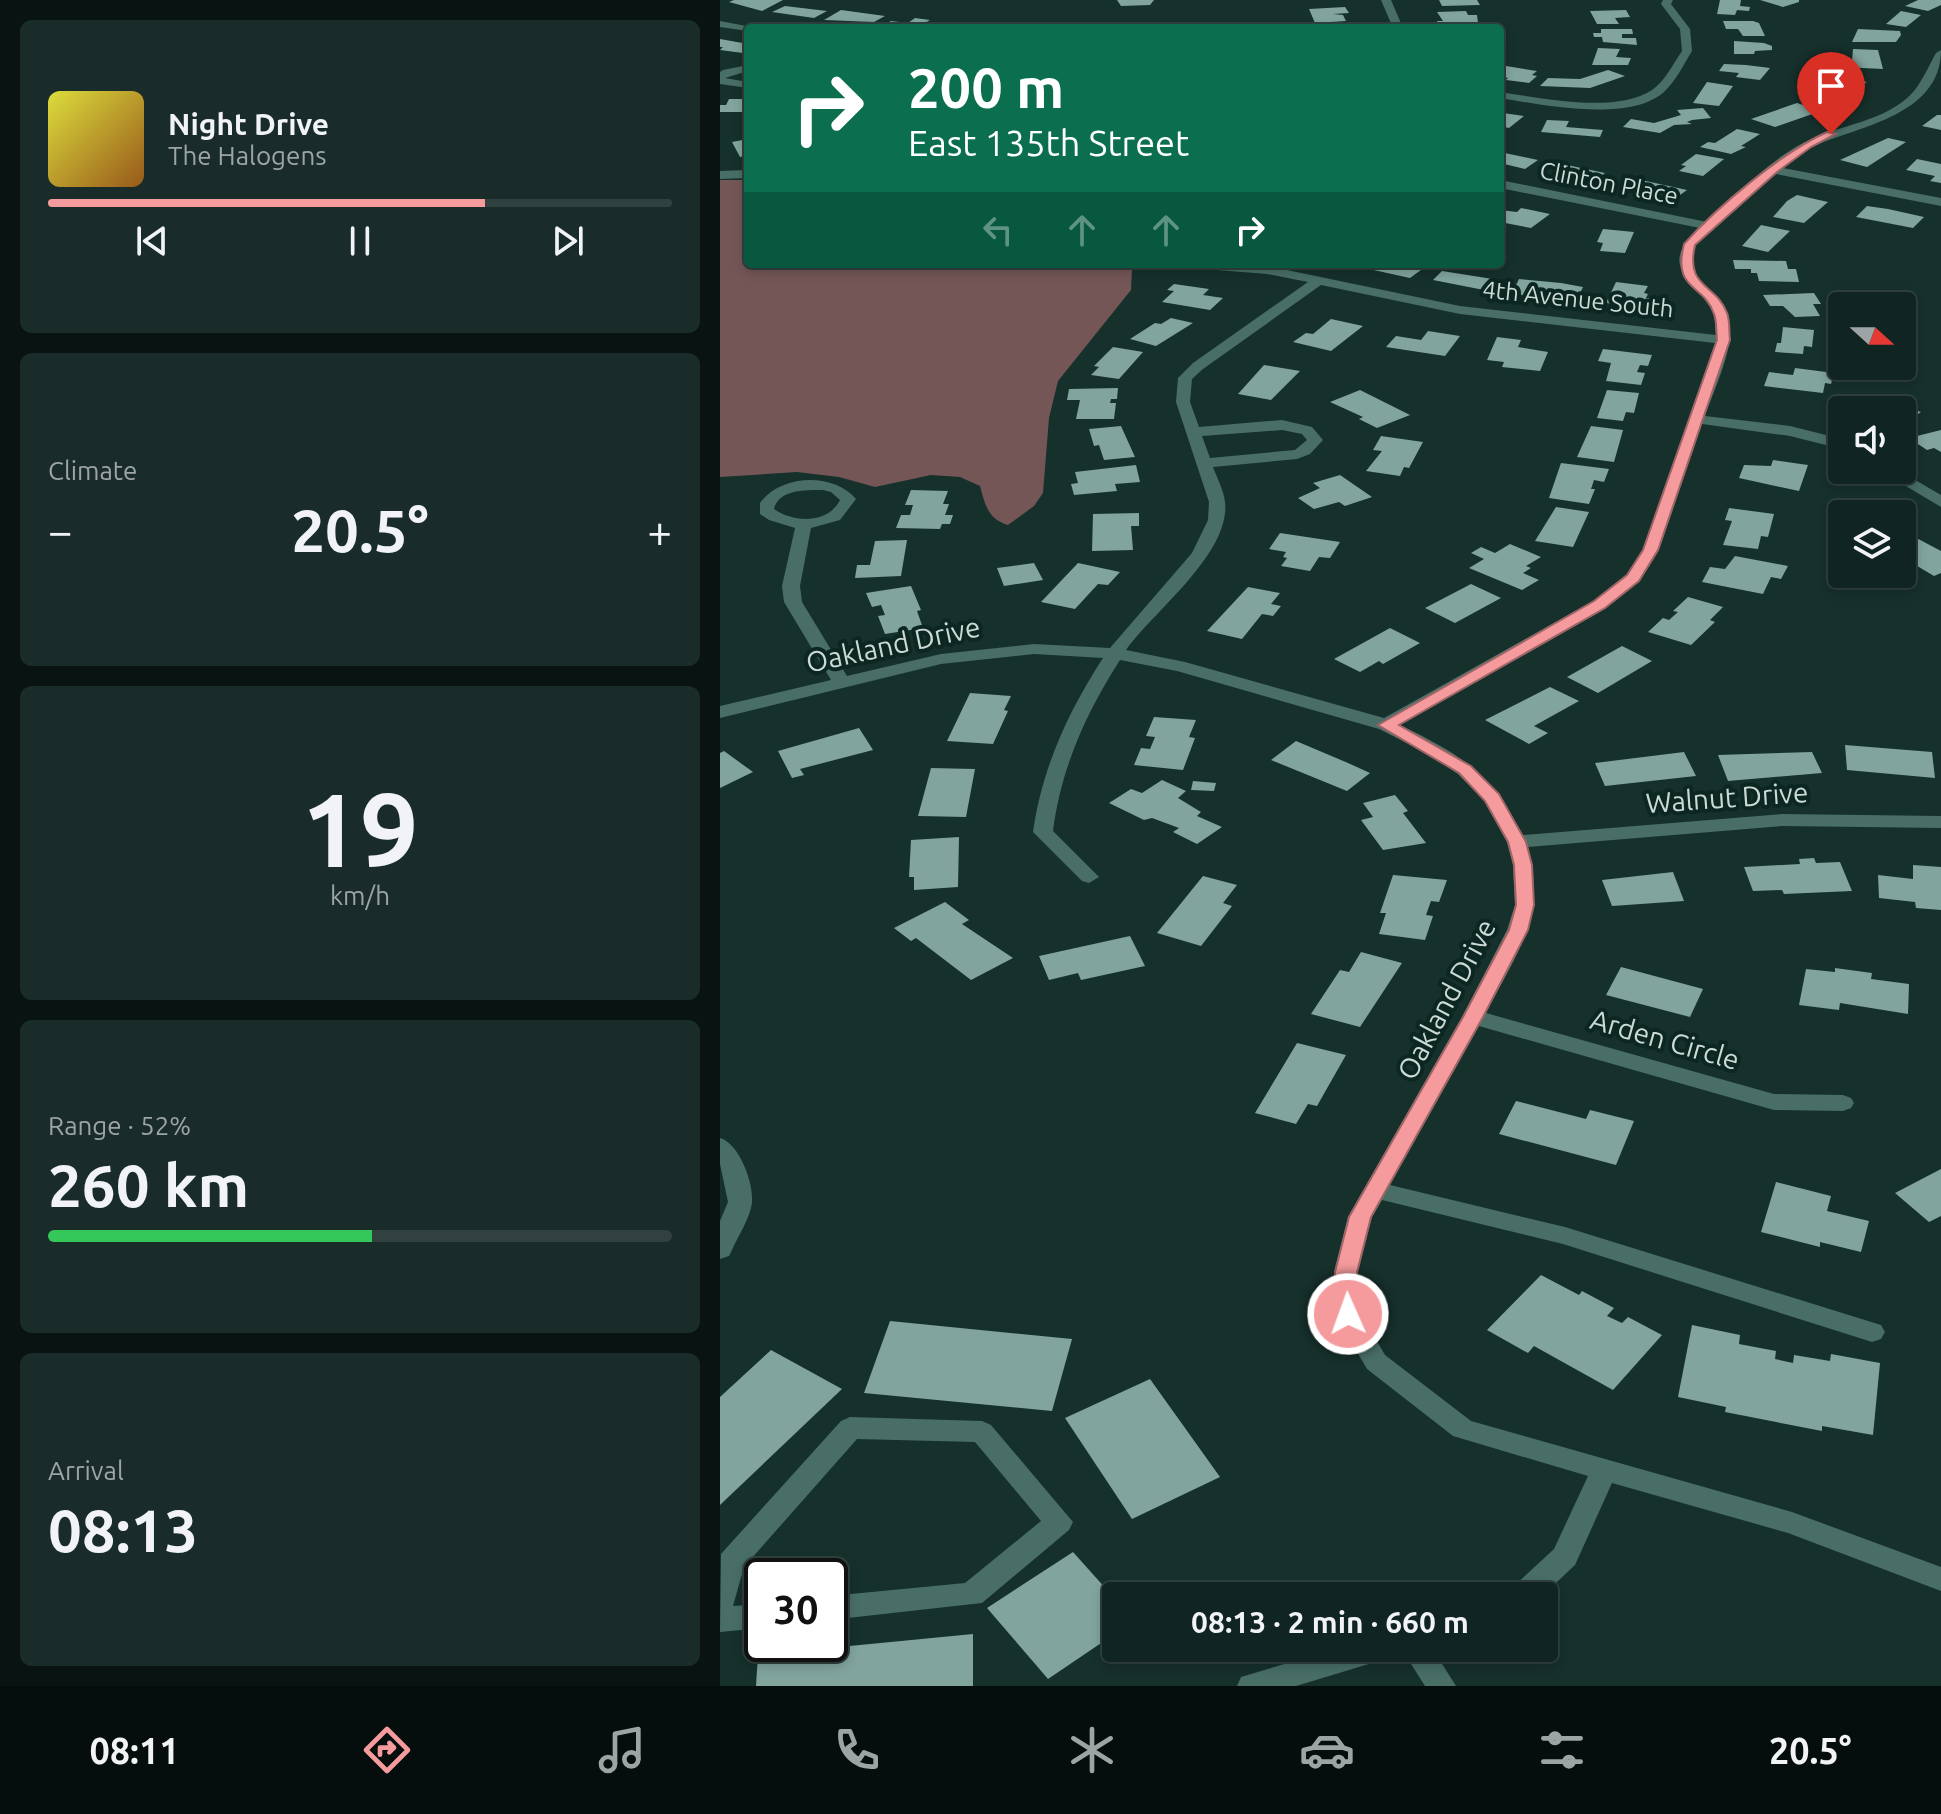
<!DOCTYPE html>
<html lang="en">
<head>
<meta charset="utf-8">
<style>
	body { margin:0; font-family:Ubuntu,sans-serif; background:#192c2a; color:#f1f3f6; height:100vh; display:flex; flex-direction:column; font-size:30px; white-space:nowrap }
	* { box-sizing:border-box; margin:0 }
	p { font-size:26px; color:#9ca4a5 }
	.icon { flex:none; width:44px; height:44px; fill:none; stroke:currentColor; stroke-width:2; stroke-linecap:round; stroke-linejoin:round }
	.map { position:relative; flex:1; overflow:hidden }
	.side { display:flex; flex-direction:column; gap:20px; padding:20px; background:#091412; width:720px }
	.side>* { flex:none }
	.guide { position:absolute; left:24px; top:24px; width:760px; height:244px; border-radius:8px; box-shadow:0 4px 12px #0003,0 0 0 2px #30413f; background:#0b6e4f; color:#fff; overflow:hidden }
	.needle { width:52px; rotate:111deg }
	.buttons { position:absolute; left:1108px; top:292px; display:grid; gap:16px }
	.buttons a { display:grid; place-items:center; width:88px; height:88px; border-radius:8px; background:#102421; box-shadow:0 4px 12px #0003,0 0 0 2px #30413f; font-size:40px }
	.speed { position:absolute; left:24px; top:1558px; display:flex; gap:16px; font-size:40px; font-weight:700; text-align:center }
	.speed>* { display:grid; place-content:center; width:104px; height:104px; border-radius:50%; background:#102421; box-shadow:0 4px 12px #0003,0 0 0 2px #30413f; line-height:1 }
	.speed .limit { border:4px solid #111; border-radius:12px; background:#fff; color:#111 }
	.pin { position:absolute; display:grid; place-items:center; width:68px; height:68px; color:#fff; margin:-82px -34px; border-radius:50% 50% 50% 0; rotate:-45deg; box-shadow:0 0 8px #0007 }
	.pin .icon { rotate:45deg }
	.me { position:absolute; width:88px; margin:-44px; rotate:358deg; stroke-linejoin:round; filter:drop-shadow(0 0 6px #0008) }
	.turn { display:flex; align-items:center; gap:28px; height:168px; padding:0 32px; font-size:36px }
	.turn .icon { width:104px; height:104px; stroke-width:2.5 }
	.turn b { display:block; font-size:56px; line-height:68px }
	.lanes { display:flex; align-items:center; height:76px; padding:0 32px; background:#0003; justify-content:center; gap:40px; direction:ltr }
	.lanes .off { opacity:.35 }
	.big { font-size:60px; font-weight:600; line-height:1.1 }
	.side .tile { flex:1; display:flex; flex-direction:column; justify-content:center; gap:12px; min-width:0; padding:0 28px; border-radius:12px; background:#192c2a }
	.side .dial { align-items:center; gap:0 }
	.dial b { font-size:104px; line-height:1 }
	.song { display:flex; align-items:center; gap:24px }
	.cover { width:96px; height:96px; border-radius:12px; background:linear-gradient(135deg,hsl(60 70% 55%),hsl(30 70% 35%)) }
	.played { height:8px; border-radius:4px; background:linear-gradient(90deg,#f59b9d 70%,#30413f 70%) }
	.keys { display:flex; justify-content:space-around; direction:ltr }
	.heat { display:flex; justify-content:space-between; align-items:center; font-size:44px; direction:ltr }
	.charge { height:12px; border-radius:6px; background:linear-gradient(90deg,#34c759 52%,#30413f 0) }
	.trip { position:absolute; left:382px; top:1582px; width:456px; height:80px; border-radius:8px; background:#102421; box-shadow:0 4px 12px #0003,0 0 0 2px #30413f; font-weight:600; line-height:80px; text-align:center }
	.tabs { display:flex; height:128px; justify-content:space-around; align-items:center; background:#060e0d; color:#9ca4a5 }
	.tabs .icon { width:56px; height:56px }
	.tabs .current { color:#f59b9d }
	.tabs b { font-size:36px; color:#f1f3f6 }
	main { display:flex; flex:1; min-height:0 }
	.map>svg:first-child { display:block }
</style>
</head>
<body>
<main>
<section class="side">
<div class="tile">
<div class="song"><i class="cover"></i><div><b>Night Drive</b><p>The Halogens</p></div></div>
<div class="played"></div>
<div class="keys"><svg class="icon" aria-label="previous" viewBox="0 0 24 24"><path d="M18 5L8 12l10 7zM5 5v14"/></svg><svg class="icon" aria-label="pause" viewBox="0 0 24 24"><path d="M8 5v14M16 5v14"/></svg><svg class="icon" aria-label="next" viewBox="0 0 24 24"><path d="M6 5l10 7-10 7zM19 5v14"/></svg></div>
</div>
<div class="tile"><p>Climate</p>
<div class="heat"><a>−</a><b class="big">20.5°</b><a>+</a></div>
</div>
<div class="tile dial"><b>19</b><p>km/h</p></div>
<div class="tile"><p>Range · 52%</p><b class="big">260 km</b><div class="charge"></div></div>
<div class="tile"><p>Arrival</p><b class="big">08:13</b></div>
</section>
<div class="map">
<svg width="1221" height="1686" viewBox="0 0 1221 1686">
	<rect width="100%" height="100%" fill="#16302c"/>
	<path fill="#745656" d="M0,180H28V264H381L412,270L411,290L338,381L329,418L323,493L314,506L288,525C268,519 265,505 260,486L240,477L211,475L155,487L119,477L77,472L0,477Z"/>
	<g fill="#81a49d">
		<path d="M14,0H63L42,11L9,2Z"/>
		<path d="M397,0H434L430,5L401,6Z"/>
		<path d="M719,0H757L760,5L722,6Z"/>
		<path d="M1000,0H1021L1020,6L1030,7L1029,11L1017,10L1015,15L997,14Z"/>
		<path d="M1040,0H1079V2L1063,7Z"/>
		<path d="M1198,0H1221V5L1208,11L1185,6Z"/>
		<path d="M65,6L107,11L94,18L52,12Z"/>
		<path d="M625,7L629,13L613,14L623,15L626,21L595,23L589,9Z"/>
		<path d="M121,10L165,16L154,22L104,20Z"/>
		<path d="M906,10L910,17L895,18L899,24H877L870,11Z"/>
		<path d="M746,11L748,15H757L758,23H752L753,28H719L717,21H723L717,12Z"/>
		<path d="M1181,11L1201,15L1186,27L1166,24Z"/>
		<path d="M195,18L210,20L203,24L210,25L205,28L162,26L171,21L188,23Z"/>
		<path d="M1003,21H1033L1039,23L1045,36H1023L1018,29H1006Z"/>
		<path d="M881,29H912L913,34H902V38H916L917,45L883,42L882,37H874L873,33H881Z"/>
		<path d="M1138,29L1180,31L1181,35L1176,42H1132Z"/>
		<path d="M0,39L28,44V50L23,53L0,50L3,47H0Z"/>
		<path d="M1014,41L1044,43L1052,46V50L1035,51L1034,54H1014Z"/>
		<path d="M878,48L900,49L896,57L911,58L908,65H872Z"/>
		<path d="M1133,49L1158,50L1163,69L1122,67V60L1132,61Z"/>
		<path d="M1004,64L1026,65L1050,68L1040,80L1016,77L1019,73L999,71Z"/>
		<path d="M780,65L817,71L812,75L817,76L809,83L786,80L788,78L780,76Z"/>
		<path d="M888,70L905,76L870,88L820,86L828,78L860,79Z"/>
		<path d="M1120,77L1147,82L1121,98L1122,102L1115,106L1089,102L1096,93L1089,92Z"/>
		<path d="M987,82L1013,86L999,106L973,103Z"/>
		<path d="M9,99H28V112H0V105H6Z"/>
		<path d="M1077,103L1101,111L1055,127L1031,119Z"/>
		<path d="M983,108L991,118L972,120L967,122L972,124L954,125L940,133L903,127L911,119L934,123L961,115L957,110Z"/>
		<path d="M783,113L804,116L789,128L780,126V115Z"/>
		<path d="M1217,115H1221V130L1202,126Z"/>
		<path d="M827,120L849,121L846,127L883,130L880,137L821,132Z"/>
		<path d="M1017,129L1040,134L1021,146L1026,147L1011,154L980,147L988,142L995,143Z"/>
		<path d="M1168,138L1186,142L1147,167L1120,160Z"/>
		<path d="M28,139V155L20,157L12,142Z"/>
		<path d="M780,152L818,160L805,169L780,163Z"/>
		<path d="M976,154L1004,159L983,176L959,171L966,166L961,165Z"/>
		<path d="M1197,159L1221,164V183L1210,181L1215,176L1186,170Z"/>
		<path d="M847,165L885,173L873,182L835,174Z"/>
		<path d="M912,178L967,190L956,198L902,186Z"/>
		<path d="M1077,195L1108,202L1084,223L1053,217L1067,201Z"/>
		<path d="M1147,206L1168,209L1204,217L1193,228L1136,217Z"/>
		<path d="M801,208L830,214L811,228L780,222V210L797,212Z"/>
		<path d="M1041,225L1070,231L1048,252L1022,246Z"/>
		<path d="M883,229L914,232L905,253L880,251L883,243L877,242Z"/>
		<path d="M1013,260L1066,261L1068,269H1076L1079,282L1039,281L1037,273H1031V269H1015Z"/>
		<path d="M641,264H692L705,267L690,278L649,269Z"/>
		<path d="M722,271L779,280L769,291L713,280Z"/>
		<path d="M799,279L841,283L863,287L857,300L816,293L814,296L792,294Z"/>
		<path d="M896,282L928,286L924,293L928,294L926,298L944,300L940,309L886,303Z"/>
		<path d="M454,284L489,289L483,295L503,298L490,310L442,302L454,291L447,290Z"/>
		<path d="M1094,293L1101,304H1093L1100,316L1075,317L1063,306H1050L1043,295Z"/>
		<path d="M451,318L473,323L436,346L410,339L435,323L441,324Z"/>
		<path d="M611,319L643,326L611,351L573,342L586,333L593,334Z"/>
		<path d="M1063,327L1094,330L1092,347L1084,346L1083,354L1055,352L1057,343H1061Z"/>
		<path d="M708,331L740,336L725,356L666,347L676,336L701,340Z"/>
		<path d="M777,337L801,340L798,347L828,352L820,371L782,367L784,362L767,360Z"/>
		<path d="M393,347L423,352L399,379L371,375L379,367L374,366Z"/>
		<path d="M883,349L932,355L928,366L920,365L917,372L925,373L921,385L886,381L891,363L878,361Z"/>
		<path d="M544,365L580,371L551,400L518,394Z"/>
		<path d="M1075,368L1114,373L1111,384L1105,383L1103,393L1044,386L1049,372L1073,375Z"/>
		<path d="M398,388L397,399H391L390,403H396L394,419H356L360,400H347L349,389Z"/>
		<path d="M640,390L690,415L657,428L639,419L643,417L610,402Z"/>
		<path d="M887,390L919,393L914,413L906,412L903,421L877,418Z"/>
		<path d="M1146,395L1201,412L1182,425V410H1139L1129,407Z"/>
		<path d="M401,426L415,457L384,460L379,445L374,446L369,429Z"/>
		<path d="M871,426L903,430L894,462L857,457Z"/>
		<path d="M1221,430V452L1214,448L1207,450L1189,438Z"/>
		<path d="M661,436L703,442L689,468L684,467L680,476L646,471L662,451L653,450Z"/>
		<path d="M1053,460L1088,465L1079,491L1019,478L1024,465L1051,466Z"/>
		<path d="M841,463L889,469L884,482L874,480L871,489H875L869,504L829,498Z"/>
		<path d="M416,465L420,482L395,484L397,491L354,495L351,484L358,483L355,472Z"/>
		<path d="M620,475L652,497L625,506L619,502L594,509L578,498L600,488L593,483Z"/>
		<path d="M191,490L228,491L223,504H229L225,515H233L230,524H222L220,529L176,528L181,515H190L193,505H185Z"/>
		<path d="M836,507L869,512L853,547L815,541Z"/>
		<path d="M1009,508L1054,514L1048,537L1041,536L1038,549L1003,545L1012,521L1005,520Z"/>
		<path d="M419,513V526H411L413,550L372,551L373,514Z"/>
		<path d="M560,533L620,542L610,558L599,557L590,571L561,566L567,558L563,557L566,552L549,549Z"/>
		<path d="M1187,533L1221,551V573L1214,576L1182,557V535Z"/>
		<path d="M187,540L181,576L135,578L137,565H150L155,541Z"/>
		<path d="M790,544L821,557L806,566L811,568L803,573L819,580L802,590L749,568L764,559L751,553L761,547L775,553Z"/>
		<path d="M1015,556L1068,566L1061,579L1051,577L1043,594L982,582L990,567L1005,569Z"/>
		<path d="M314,563L323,580L284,586L277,568Z"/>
		<path d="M358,563L400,572L388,585L378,584L355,609L321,602Z"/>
		<path d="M751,584L781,598L735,623L705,608Z"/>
		<path d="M191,586L201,610L197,611L203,628L165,634L158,616L165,615L161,605L152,607L146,593Z"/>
		<path d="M528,587L560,593L551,604L561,606L553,616L542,614L522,639L487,631Z"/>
		<path d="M968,597L1003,607L990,620L995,622L971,645L928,632L943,618L949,620L958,612L953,611Z"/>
		<path d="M670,628L700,643L663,664L659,661L640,672L614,659Z"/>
		<path d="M902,646L932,661L878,693L847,677Z"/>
		<path d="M830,687L859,701L814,726L828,733L809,744L765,720Z"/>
		<path d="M250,693L291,696L284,710L288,711L273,744L227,741Z"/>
		<path d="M434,717L476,720L469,737L475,738L463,770L414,765L421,748L430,749L435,737L426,736Z"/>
		<path d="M139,728L153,750L80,769L84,775L72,778L58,751Z"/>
		<path d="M576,741L628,763L650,773L627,791L551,760Z"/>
		<path d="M1125,745L1212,752L1215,778L1127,770Z"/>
		<path d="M4,751L33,772L0,788V753Z"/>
		<path d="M964,752L976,776L885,786L875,763Z"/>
		<path d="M1092,752L1102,773L1008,781L998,755Z"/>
		<path d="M211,768L255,769L246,817L198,816Z"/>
		<path d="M442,780L466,791L458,798L481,812L477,816L502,827L477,844L453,832L459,828L432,818L424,820L389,803L411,789L422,793Z"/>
		<path d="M473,781L496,783L494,791L471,790Z"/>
		<path d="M675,795L688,811L683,813L706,843L663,850L641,820L653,817L643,803Z"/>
		<path d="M239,837L238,887L194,890V877H189L191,840Z"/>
		<path d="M1094,858L1096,863L1120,862L1132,891L1064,894L1062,890L1033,891L1024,867L1080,864L1079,859Z"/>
		<path d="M1193,865L1221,867V910L1196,908L1195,902L1159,898L1158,875L1193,879Z"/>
		<path d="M953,872L964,901L892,906L882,880Z"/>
		<path d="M673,875L727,880L719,902L711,901L706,915L713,916L705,940L659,934L666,913H660Z"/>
		<path d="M483,876L517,885L503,903L512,906L481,946L437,933Z"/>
		<path d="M225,902L249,920L242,924L293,958L251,980L196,938L191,941L174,928Z"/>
		<path d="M410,936L425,966L361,980L358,973L329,980L319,956Z"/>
		<path d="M641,952L682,963L640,1027L591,1014L620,970L629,972Z"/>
		<path d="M901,967L983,989L970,1017L886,995Z"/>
		<path d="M1115,968L1152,973L1151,979L1189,984L1188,1014L1120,1003L1119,1010L1079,1005L1086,969L1115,972Z"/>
		<path d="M577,1043L626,1055L597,1106L588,1104L576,1124L535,1113Z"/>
		<path d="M796,1101L866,1119L870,1110L914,1121L896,1165L779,1134Z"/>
		<path d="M1221,1169V1216L1209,1222L1175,1193Z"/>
		<path d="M1056,1182L1111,1196L1107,1211L1149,1221L1141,1252L1100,1242V1247L1041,1232Z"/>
		<path d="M821,1275L859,1295L862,1291L894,1308L887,1316L902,1323L908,1317L942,1335L893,1390L814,1346L808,1353L767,1330Z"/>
		<path d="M170,1321L352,1339L332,1411L144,1393Z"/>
		<path d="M972,1325L1020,1335L1019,1344L1056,1351L1055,1359L1073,1363L1074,1355L1110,1361L1111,1354L1160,1363L1153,1435L1102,1426V1431L1005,1412L1006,1407L958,1397Z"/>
		<path d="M51,1350L122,1389L0,1505V1397Z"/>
		<path d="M430,1379L500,1477L412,1519L345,1418Z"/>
		<path d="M353,1552L396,1600V1633L328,1679L267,1608Z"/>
		<path d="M253,1634V1686H36L38,1655Z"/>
	</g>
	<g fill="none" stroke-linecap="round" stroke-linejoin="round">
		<g fill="#486e66" fill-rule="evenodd">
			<path d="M661,0H671L683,28H673Z"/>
			<path d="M943,0H953L951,4L970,29L972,51C964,64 956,81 944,92C909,123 822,105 780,98V92C821,98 896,114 932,90C945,81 953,64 962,51L960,29L941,4Z"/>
			<path d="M0,21L37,28H28V31L0,27Z"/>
			<path d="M1221,50C1221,115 1140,126 1094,146C1083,151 1073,161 1063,168L1221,198V206L1056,174L976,245C964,289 999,284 1008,314C1017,345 995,386 985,416L1070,426L1122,439V449L1070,436L982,424L939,550L919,582L885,609L680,725C744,756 768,772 803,835L1062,814L1221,816V828L1062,826L808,847C827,917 796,954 766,1013L1054,1094L1123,1095L1131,1098L1134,1103L1131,1108L1123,1111L1054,1110L759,1026L670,1185L845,1227L1161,1325L1165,1332L1161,1339L1152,1342L843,1244L662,1200L652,1217L638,1272L641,1314L665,1355L751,1421L1072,1512L1221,1567V1591L1068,1533L892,1483L855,1565L822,1596H789L793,1587L834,1549L868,1476L733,1436L647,1369L615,1314L614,1272L628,1217L742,1017L787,930L795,905L793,865L787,842L765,801L738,774L705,752L659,729L457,671L400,660C366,713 341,768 333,831L379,877L369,883L362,881L313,832C322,768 348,712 383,658L314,654L221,664L0,718V706L111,680L64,602L62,586L75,528L49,520L40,514V503C60,474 114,472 136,499L120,520L91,528L80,586L82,602L127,676L221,654L314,644L390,648L472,553L488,520L489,502L456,402L458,378L473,363L588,282L547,274L472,268L465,264L547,266L740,306L996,335C995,327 996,317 992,310C971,276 937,266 980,228L780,188V180L987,222C1017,195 1047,162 1083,143C1118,124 1166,123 1194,91C1203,80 1209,65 1216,53ZM601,285L740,314L995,343L923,550L907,575L873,601L664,718L465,662L406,650C433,612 511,553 505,502C504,491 497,478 493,467L577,459L590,454L603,440L592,427L562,420L479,427L470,402L472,379L483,369ZM562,430L582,434L587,440L575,450L490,458L482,436ZM103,490L111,492L120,500C108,524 74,523 54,509C59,489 86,490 103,490Z"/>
			<path d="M28,65V71L5,78L28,82V88L0,84V72L3,70Z"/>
			<path d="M28,170V178L0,179V171Z"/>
			<path d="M1159,470H1178L1221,495V507Z"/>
			<path d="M0,1138C19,1143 34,1183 32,1203C30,1218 18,1236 12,1250L9,1256L0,1259V1221L8,1202L0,1164Z"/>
			<path d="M130,1417L262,1421L271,1425L353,1522L349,1530L262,1603L110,1620V1596L245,1583L321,1521L255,1442L137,1439L24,1567L13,1606L42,1604V1628L0,1632L1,1554L121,1421Z"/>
			<path d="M618,1648H677L672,1657L576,1686H517L521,1677Z"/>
			<path d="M681,1648H712L736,1686H705Z"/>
		</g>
	</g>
	<path fill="#f59b9d" stroke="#9f6566" stroke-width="2" d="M1107,132L1116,134L1091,147L1057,172L975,245C965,289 996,283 1007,313C1010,320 1009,332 1010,340L938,550L919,581L885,608L679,725L751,766L779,794L806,842L812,865L814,905L808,930L763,1017L651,1217L637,1272L639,1314L636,1320L628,1322L620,1320L616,1314L615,1272L629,1217L743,1017L789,930L796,905L794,865L788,842L765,801L739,773L658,725L874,601L907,575L923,550L997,340C996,332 997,321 994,314C984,283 952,292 964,244C997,207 1062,152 1107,132Z"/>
	<g text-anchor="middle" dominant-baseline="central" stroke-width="8" stroke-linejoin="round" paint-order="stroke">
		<g font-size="24" fill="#cbdad7" stroke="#0c2622">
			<text transform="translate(889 183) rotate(11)">Clinton Place</text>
			<text transform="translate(858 299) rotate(6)">4th Avenue South</text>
		</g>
		<g font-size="28" fill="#cbdad7" stroke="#0c2622">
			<text transform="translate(173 644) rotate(-12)">Oakland Drive</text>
			<text transform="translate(1007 797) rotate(-4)">Walnut Drive</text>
			<text transform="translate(726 999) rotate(-62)">Oakland Drive</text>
			<text transform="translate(945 1039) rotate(16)">Arden Circle</text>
		</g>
	</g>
</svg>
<div class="buttons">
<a><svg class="needle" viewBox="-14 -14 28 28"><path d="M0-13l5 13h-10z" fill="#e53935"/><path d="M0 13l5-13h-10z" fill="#9ca4a5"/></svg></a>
<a><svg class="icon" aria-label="sound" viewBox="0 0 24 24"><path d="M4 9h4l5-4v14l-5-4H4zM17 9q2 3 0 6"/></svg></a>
<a><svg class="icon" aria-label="layers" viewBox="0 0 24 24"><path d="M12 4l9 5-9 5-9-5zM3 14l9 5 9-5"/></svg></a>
</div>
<div class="speed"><div class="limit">30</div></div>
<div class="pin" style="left:1111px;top:134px;background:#d93025"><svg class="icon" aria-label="arrive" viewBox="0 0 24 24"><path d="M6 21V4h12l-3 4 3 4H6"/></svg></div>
<svg class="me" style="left:628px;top:1314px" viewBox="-20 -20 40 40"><circle r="17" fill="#f59b9d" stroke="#fff" stroke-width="3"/><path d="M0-11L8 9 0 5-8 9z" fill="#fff"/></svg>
<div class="trip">08:13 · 2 min · 660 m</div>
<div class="guide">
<div class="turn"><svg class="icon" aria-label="right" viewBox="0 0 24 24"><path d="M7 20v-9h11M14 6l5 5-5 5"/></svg><div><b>200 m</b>East 135th Street</div></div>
<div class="lanes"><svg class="icon off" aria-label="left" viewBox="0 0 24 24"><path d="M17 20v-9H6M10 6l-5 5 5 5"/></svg><svg class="icon off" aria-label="ahead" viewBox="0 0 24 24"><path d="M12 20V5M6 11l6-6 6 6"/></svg><svg class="icon off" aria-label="ahead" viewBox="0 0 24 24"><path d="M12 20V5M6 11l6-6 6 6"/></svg><svg class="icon" aria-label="right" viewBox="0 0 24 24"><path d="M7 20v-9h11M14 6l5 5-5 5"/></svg></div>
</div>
</div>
</main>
<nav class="tabs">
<b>08:11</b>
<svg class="icon current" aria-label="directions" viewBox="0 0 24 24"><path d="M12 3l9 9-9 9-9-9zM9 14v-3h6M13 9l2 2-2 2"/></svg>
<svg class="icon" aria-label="music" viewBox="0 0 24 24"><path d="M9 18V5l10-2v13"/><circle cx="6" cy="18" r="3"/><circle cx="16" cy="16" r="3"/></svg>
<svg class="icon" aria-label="phone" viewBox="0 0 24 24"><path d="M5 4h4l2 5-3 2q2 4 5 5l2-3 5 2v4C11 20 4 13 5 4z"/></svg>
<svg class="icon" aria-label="climate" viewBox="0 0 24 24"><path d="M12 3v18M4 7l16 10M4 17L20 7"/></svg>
<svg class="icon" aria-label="car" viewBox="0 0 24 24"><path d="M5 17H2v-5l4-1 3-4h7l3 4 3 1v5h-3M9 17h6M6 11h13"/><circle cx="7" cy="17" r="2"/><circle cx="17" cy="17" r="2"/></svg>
<svg class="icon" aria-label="filters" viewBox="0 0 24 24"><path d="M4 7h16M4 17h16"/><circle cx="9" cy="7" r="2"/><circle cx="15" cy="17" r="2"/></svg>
<b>20.5°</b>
</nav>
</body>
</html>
